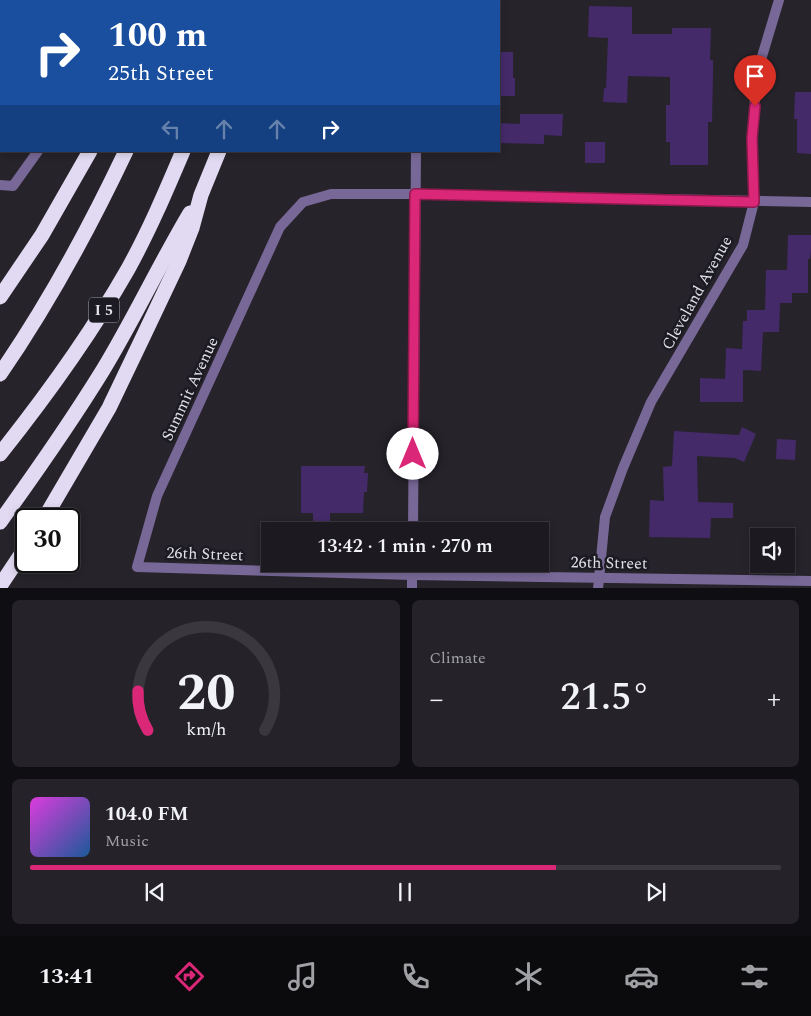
<!DOCTYPE html>
<html lang="en">
<head>
<meta charset="utf-8">
<style>
	body { margin:0; font-family:Spectral,serif; background:#252329; color:#f1f3f6; height:100vh; display:flex; flex-direction:column; font-size:19px; white-space:nowrap }
	* { box-sizing:border-box; margin:0 }
	p { font-size:16px; color:#a0a1a5 }
	.icon { flex:none; width:28px; height:28px; fill:none; stroke:currentColor; stroke-width:2; stroke-linecap:round; stroke-linejoin:round }
	.map { position:relative; height:588px; overflow:hidden }
	.side { display:flex; flex-direction:column; gap:12px; padding:12px; background:#0f0e12; flex:1 }
	.side>* { flex:none }
	.hud { position:absolute; left:0px; top:0px; width:500px; height:152px; box-shadow:0 2px 8px #0003,0 0 0 1px #3a383e; background:#1a4fa0; color:#fff; overflow:hidden }
	.buttons { position:absolute; left:750px; top:528px; display:grid; gap:10px }
	.buttons a { display:grid; place-items:center; width:45px; height:45px; border-radius:0px; background:#1c1a20; box-shadow:0 2px 8px #0003,0 0 0 1px #3a383e; font-size:25px }
	.speed { position:absolute; left:15px; top:508px; display:flex; gap:10px; font-size:25px; font-weight:700; text-align:center }
	.speed>* { display:grid; place-content:center; width:65px; height:65px; border-radius:50%; background:#1c1a20; box-shadow:0 2px 8px #0003,0 0 0 1px #3a383e; line-height:1 }
	.speed .limit { border:2px solid #111; border-radius:8px; background:#fff; color:#111 }
	.pin { position:absolute; display:grid; place-items:center; width:42px; height:42px; color:#fff; margin:-51px -21px; border-radius:50% 50% 50% 0; rotate:-45deg; box-shadow:0 0 5px #0007 }
	.pin .icon { rotate:45deg }
	.me { position:absolute; width:55px; margin:-28px; rotate:0deg; stroke-linejoin:round; filter:drop-shadow(0 0 4px #0008) }
	.turn { display:flex; align-items:center; gap:18px; height:105px; padding:0 25px; font-size:22px }
	.turn .icon { width:65px; height:65px; stroke-width:2.5 }
	.turn b { display:block; font-size:35px; line-height:42px }
	.lanes { display:flex; align-items:center; height:48px; padding:0 25px; background:#0003; justify-content:center; gap:25px; direction:ltr }
	.lanes .off { opacity:.35 }
	.big { font-size:38px; font-weight:600; line-height:1.1 }
	.side .tile { flex:1; display:flex; flex-direction:column; justify-content:center; gap:8px; min-width:0; padding:0 18px; border-radius:8px; background:#252329 }
	.side .dial { align-items:center; gap:0 }
	.dial svg { height:130px; overflow:visible; fill:none; stroke:#3a383e; stroke-width:7; stroke-linecap:round; text-anchor:middle }
	.dial text { fill:#f1f3f6; stroke:none }
	.song { display:flex; align-items:center; gap:15px }
	.cover { width:60px; height:60px; border-radius:8px; background:linear-gradient(135deg,hsl(300 70% 55%),hsl(210 70% 35%)) }
	.played { height:5px; border-radius:2px; background:linear-gradient(90deg,#db2777 70%,#3a383e 70%) }
	.keys { display:flex; justify-content:space-around; direction:ltr }
	.heat { display:flex; justify-content:space-between; align-items:center; font-size:28px; direction:ltr }
	.side .tiles { flex:1; display:grid; gap:12px; grid-template-columns:1fr 1fr }
	.tile:last-child { grid-column:span 2 }
	.trip { position:absolute; left:261px; top:522px; width:288px; height:50px; border-radius:0px; background:#1c1a20; box-shadow:0 2px 8px #0003,0 0 0 1px #3a383e; font-weight:600; line-height:50px; text-align:center }
	.tabs { display:flex; height:80px; justify-content:space-around; align-items:center; background:#0b0a0d; color:#a0a1a5 }
	.tabs .icon { width:35px; height:35px }
	.tabs .selected { color:#db2777 }
	.tabs b { font-size:22px; color:#f1f3f6 }
	.map>svg:first-child { display:block }
</style>
</head>
<body>
<div class="map">
<svg width="811" height="589" viewBox="0 0 811 589">
	<rect width="100%" height="100%" fill="#26232b"/>
	<g fill="#442a69">
		<path d="M589,6L632,7V34H672V28H711L710,60H713V77L712,122H708V165H670V142H666V105H670V77L628,76L627,103L603,102L604,88H606L608,38L588,37Z"/>
		<path d="M499,52H513V78H515V96H499Z"/>
		<path d="M795,92H811V154L797,153V119H794Z"/>
		<path d="M520,114H563L562,136L544,135V144L499,143V123L520,124Z"/>
		<rect x="585" y="142" width="20" height="21"/>
		<path d="M788,235H811V251L810,259H808V293H792V303H780L779,332H763L761,371L743,370V402H700V378L725,379L726,348L742,349L743,321H747V310H765L766,270H787Z"/>
		<path d="M742,427L756,434L744,462L735,458L697,456L698,502L733,503V518H711L710,538L649,537L650,500L664,501L663,467L672,466L674,431L739,435Z"/>
		<path d="M777,439L796,440L795,460L776,459Z"/>
		<path d="M301,466H365L364,473H368L367,492H364L363,513H330V523H313V513H301Z"/>
	</g>
	<g fill="none" stroke-linecap="round" stroke-linejoin="round">
		<g stroke="#786897" stroke-width="10">
			<path d="M101,1V0"/>
			<path d="M419,1L420,0"/>
			<path d="M0,185L13,186L38,151"/>
			<path d="M811,202L415,194H331L303,202L280,227L157,496L137,567L412,575L811,581"/>
			<path d="M413,531L416,151"/>
			<path d="M412,589V564"/>
			<path d="M598,589L605,517L623,468L651,402L743,245L754,202L752,138L757,73L779,0"/>
		</g>
		<g stroke="#e1daf2" stroke-width="15">
			<path d="M156,1L157,0"/>
			<path d="M184,1V0"/>
			<path d="M240,1V0"/>
			<path d="M0,297L42,235L90,151"/>
			<path d="M0,374C49,303 89,229 126,151"/>
			<path d="M0,454C47,395 91,334 128,269C149,231 166,191 183,151"/>
			<path d="M44,519L109,408L143,337L179,261L192,228L201,195L219,151"/>
			<path d="M0,522C36,472 71,422 103,370C134,319 159,265 190,213"/>
			<path d="M0,586L26,547"/>
		</g>
	</g>
	<g fill="none" stroke-linecap="round" stroke-linejoin="round">
		<defs>
			<path id="route" d="M413,454L415,194L754,202L752,138L755,106"/>
		</defs>
		<use href="#route" stroke="#8e194d" stroke-width="12"/>
		<use href="#route" stroke="#db2777" stroke-width="9"/>
	</g>
	<g text-anchor="middle" dominant-baseline="central" stroke-width="5" stroke-linejoin="round" paint-order="stroke">
		<rect fill="#1c1a22" stroke="#a7a5ab" stroke-width="1" x="89" y="297.5" width="30" height="25" rx="4"/>
		<g font-size="15" font-weight="bold" fill="#e2e0e6">
			<text x="104" y="310">I 5</text>
		</g>
		<g font-size="16" fill="#e2e0e6" stroke="#1c1a22">
			<text transform="translate(697 293) rotate(-61)">Cleveland Avenue</text>
			<text transform="translate(190 389) rotate(-65)">Summit Avenue</text>
			<text transform="translate(205 554) rotate(2)">26th Street</text>
			<text transform="translate(609 563) rotate(1)">26th Street</text>
		</g>
	</g>
</svg>
<div class="buttons">
<a><svg class="icon" aria-label="sound" viewBox="0 0 24 24"><path d="M4 9h4l5-4v14l-5-4H4zM17 9q2 3 0 6"/></svg></a>
</div>
<div class="speed"><div class="limit">30</div></div>
<div class="pin" style="left:755px;top:106px;background:#d93025"><svg class="icon" aria-label="arrive" viewBox="0 0 24 24"><path d="M6 21V4h12l-3 4 3 4H6"/></svg></div>
<svg class="me" style="left:413px;top:454px" viewBox="-20 -20 40 40"><circle r="19" fill="#fff"/><path d="M0-13L10 11 0 6-10 11z" fill="#db2777"/></svg>
<div class="trip">13:42 · 1 min · 270 m</div>
<div class="hud">
<div class="turn"><svg class="icon" aria-label="right" viewBox="0 0 24 24"><path d="M7 20v-9h11M14 6l5 5-5 5"/></svg><div><b>100 m</b>25th Street</div></div>
<div class="lanes"><svg class="icon off" aria-label="left" viewBox="0 0 24 24"><path d="M17 20v-9H6M10 6l-5 5 5 5"/></svg><svg class="icon off" aria-label="ahead" viewBox="0 0 24 24"><path d="M12 20V5M6 11l6-6 6 6"/></svg><svg class="icon off" aria-label="ahead" viewBox="0 0 24 24"><path d="M12 20V5M6 11l6-6 6 6"/></svg><svg class="icon" aria-label="right" viewBox="0 0 24 24"><path d="M7 20v-9h11M14 6l5 5-5 5"/></svg></div>
</div>
</div>
<section class="side">
<div class="tiles">
<div class="tile dial"><svg viewBox="0 0 100 80">
<path d="M14 69A42 42 0 1 1 86 69"/>
<path d="M14 69A42 42 0 0 1 8 45" stroke="#db2777"/>
<text x="50" y="56" font-size="32" font-weight="700">20</text>
<text x="50" y="72" font-size="11">km/h</text>
</svg></div>
<div class="tile"><p>Climate</p>
<div class="heat"><a>−</a><b class="big">21.5°</b><a>+</a></div>
</div>
<div class="tile">
<div class="song"><i class="cover"></i><div><b>104.0 FM</b><p>Music</p></div></div>
<div class="played"></div>
<div class="keys"><svg class="icon" aria-label="previous" viewBox="0 0 24 24"><path d="M18 5L8 12l10 7zM5 5v14"/></svg><svg class="icon" aria-label="pause" viewBox="0 0 24 24"><path d="M8 5v14M16 5v14"/></svg><svg class="icon" aria-label="next" viewBox="0 0 24 24"><path d="M6 5l10 7-10 7zM19 5v14"/></svg></div>
</div>
</div>
</section>
<nav class="tabs">
<b>13:41</b>
<svg class="icon selected" aria-label="directions" viewBox="0 0 24 24"><path d="M12 3l9 9-9 9-9-9zM9 14v-3h6M13 9l2 2-2 2"/></svg>
<svg class="icon" aria-label="music" viewBox="0 0 24 24"><path d="M9 18V5l10-2v13"/><circle cx="6" cy="18" r="3"/><circle cx="16" cy="16" r="3"/></svg>
<svg class="icon" aria-label="phone" viewBox="0 0 24 24"><path d="M5 4h4l2 5-3 2q2 4 5 5l2-3 5 2v4C11 20 4 13 5 4z"/></svg>
<svg class="icon" aria-label="climate" viewBox="0 0 24 24"><path d="M12 3v18M4 7l16 10M4 17L20 7"/></svg>
<svg class="icon" aria-label="car" viewBox="0 0 24 24"><path d="M5 17H2v-5l4-1 3-4h7l3 4 3 1v5h-3M9 17h6M6 11h13"/><circle cx="7" cy="17" r="2"/><circle cx="17" cy="17" r="2"/></svg>
<svg class="icon" aria-label="filters" viewBox="0 0 24 24"><path d="M4 7h16M4 17h16"/><circle cx="9" cy="7" r="2"/><circle cx="15" cy="17" r="2"/></svg>
</nav>
</body>
</html>
